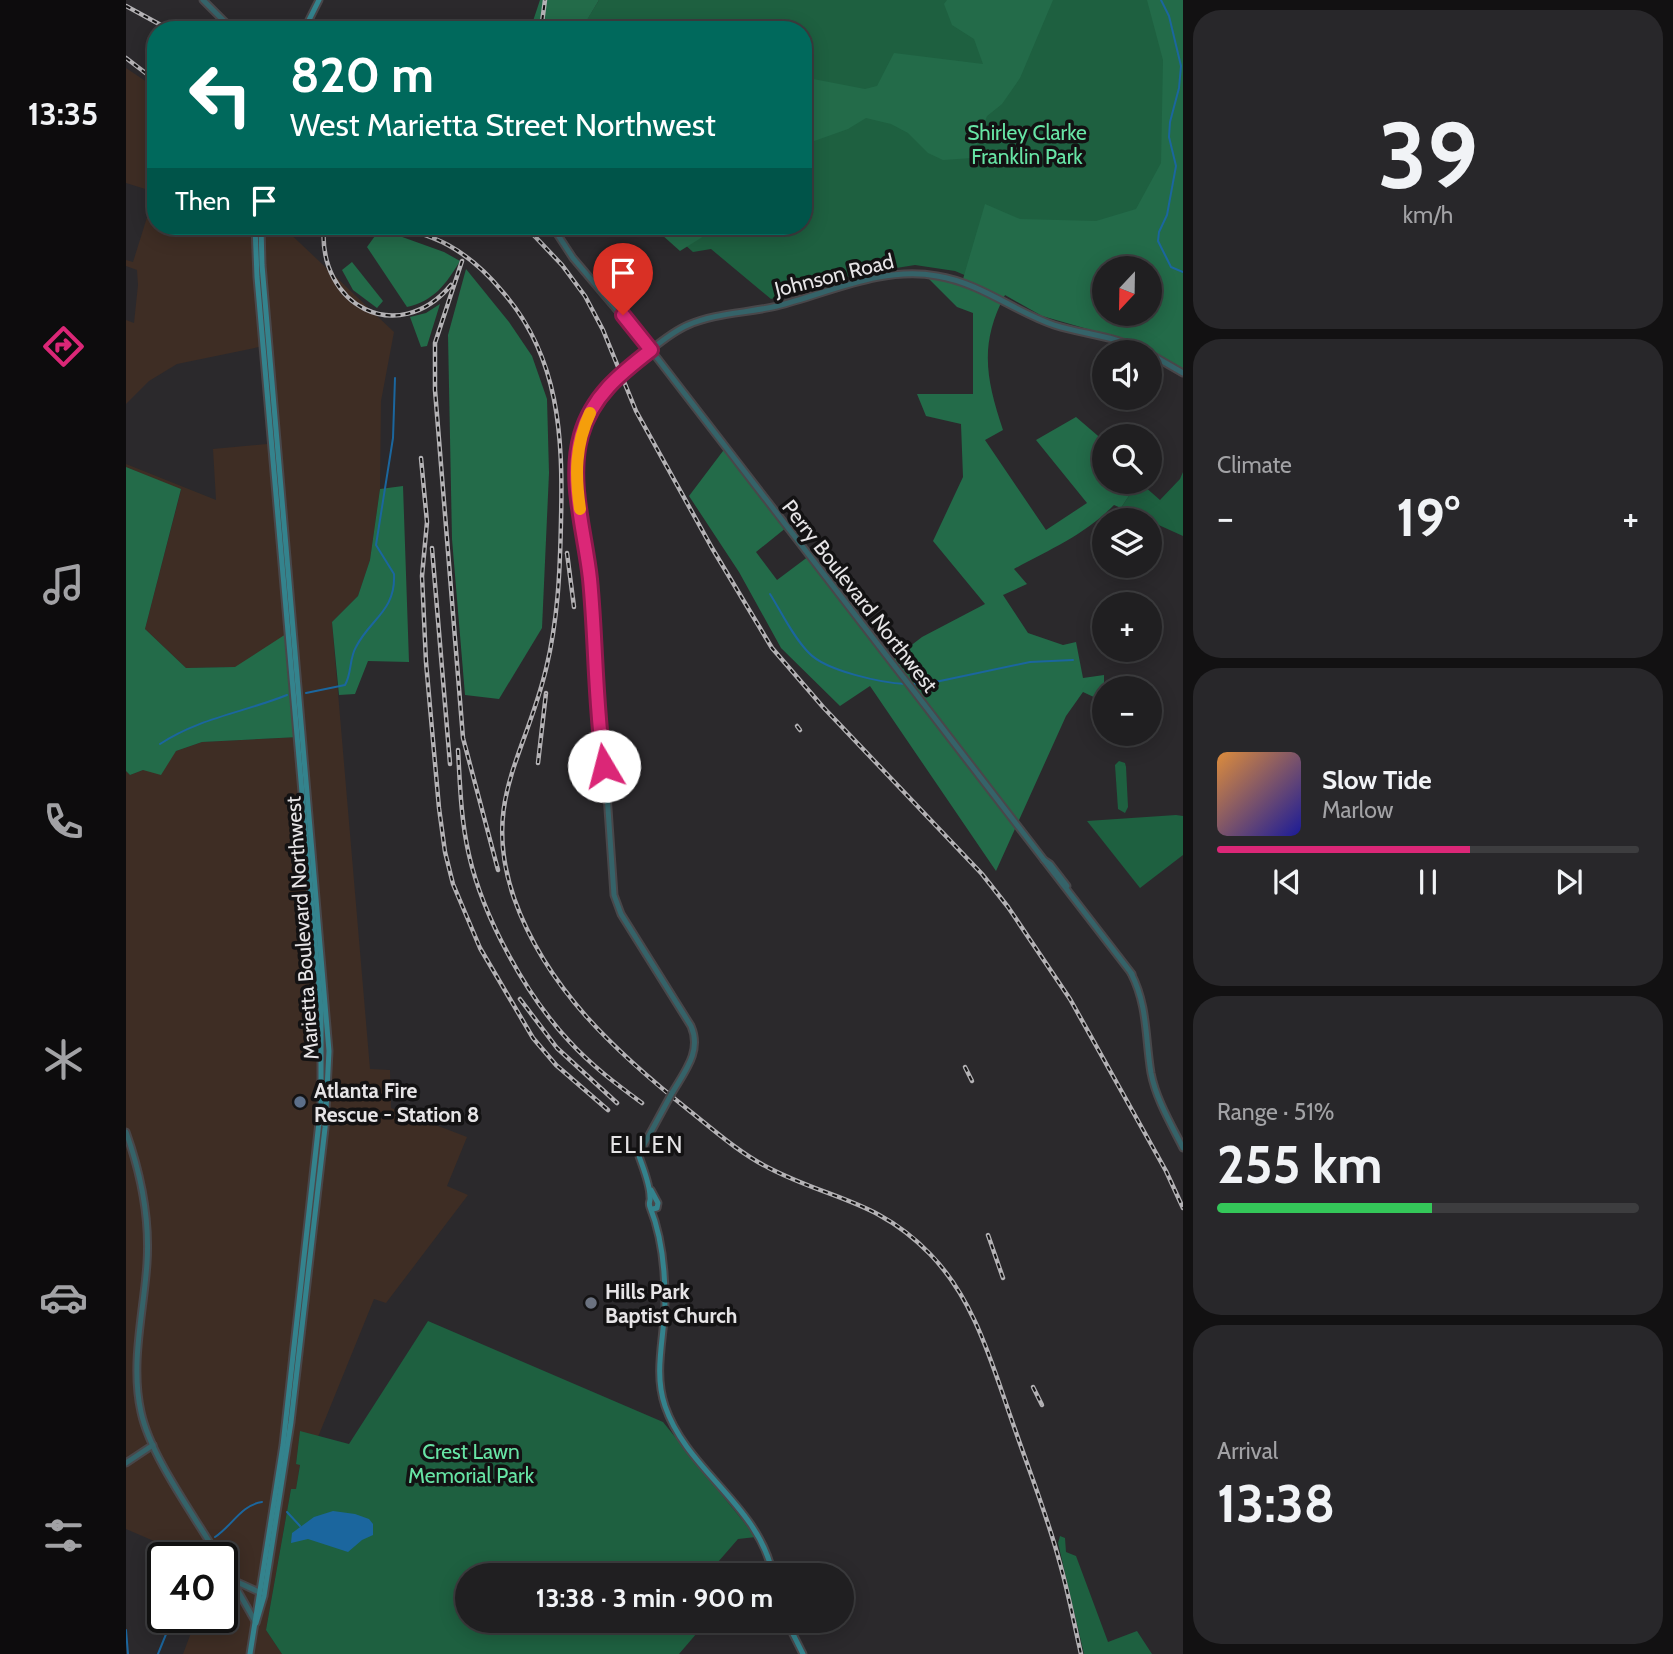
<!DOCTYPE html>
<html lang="en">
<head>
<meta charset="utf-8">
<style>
	body { margin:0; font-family:Cabin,sans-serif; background:#28272a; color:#f1f3f6; height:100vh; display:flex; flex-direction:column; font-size:26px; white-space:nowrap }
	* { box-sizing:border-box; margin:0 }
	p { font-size:23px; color:#a2a2a5 }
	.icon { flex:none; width:38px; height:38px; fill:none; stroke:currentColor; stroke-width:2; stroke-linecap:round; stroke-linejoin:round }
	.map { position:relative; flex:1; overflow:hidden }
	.drawer { display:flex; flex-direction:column; gap:10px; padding:10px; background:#121112; width:490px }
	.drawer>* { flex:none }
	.banner { position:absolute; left:21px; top:21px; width:665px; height:214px; border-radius:28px; box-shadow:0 4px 18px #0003,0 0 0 2px #3d3d3f; background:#00695c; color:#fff; overflow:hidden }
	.needle { width:46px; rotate:202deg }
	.fabs { position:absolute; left:966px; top:256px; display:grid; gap:14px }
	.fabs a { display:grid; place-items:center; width:70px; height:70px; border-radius:50%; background:#201f21; box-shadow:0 4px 18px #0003,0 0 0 2px #3d3d3f; font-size:35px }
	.speed { position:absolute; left:21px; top:1542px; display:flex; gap:14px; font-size:35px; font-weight:700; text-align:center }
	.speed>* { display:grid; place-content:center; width:91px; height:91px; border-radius:50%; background:#201f21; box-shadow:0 4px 18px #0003,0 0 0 2px #3d3d3f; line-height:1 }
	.speed .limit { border:4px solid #111; border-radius:10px; background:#fff; color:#111 }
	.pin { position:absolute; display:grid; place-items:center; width:60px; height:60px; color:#fff; margin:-72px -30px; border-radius:50% 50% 50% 0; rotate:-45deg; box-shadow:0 0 7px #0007 }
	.pin .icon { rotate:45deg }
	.me { position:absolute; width:77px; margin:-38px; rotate:352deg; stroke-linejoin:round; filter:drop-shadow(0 0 5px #0008) }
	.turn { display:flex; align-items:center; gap:24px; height:147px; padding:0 28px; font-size:32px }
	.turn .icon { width:91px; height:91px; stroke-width:2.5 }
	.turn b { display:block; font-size:49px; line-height:60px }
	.then { display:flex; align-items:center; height:66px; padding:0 28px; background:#0003; gap:14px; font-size:26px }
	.big { font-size:52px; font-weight:700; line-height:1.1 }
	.drawer .widget { flex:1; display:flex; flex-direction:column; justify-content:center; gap:10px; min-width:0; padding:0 24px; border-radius:28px; background:#28272a }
	.drawer .dial { align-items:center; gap:0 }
	.dial b { font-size:91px; line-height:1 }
	.song { display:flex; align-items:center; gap:21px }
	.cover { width:84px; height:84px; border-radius:10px; background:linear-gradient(135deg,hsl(30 70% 55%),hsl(240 70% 35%)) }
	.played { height:7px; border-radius:4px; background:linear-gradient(90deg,#db2777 60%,#3d3d3f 60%) }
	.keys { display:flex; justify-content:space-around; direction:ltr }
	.heat { display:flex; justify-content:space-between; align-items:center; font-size:38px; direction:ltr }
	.charge { height:10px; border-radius:5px; background:linear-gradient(90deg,#34c759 51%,#3d3d3f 0) }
	.trip { position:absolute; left:329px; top:1563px; width:399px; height:70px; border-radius:35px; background:#201f21; box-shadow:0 4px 18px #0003,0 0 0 2px #3d3d3f; font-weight:700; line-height:70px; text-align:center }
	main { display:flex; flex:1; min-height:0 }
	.dock { display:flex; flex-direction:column; width:126px; justify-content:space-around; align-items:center; background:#0d0c0d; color:#a2a2a5 }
	.dock .icon { width:49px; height:49px }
	.dock .current { color:#db2777 }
	.dock b { font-size:32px; color:#f1f3f6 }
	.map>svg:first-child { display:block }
</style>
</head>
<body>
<main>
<nav class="dock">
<b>13:35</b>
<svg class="icon current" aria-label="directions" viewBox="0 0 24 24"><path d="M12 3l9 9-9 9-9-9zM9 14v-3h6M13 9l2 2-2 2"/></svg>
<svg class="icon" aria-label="music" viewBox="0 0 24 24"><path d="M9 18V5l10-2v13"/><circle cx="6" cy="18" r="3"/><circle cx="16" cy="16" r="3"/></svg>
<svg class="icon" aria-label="phone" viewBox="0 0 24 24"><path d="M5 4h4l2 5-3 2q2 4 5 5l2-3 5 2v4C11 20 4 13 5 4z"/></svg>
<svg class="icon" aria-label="climate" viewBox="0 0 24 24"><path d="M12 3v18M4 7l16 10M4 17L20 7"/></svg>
<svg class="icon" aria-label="car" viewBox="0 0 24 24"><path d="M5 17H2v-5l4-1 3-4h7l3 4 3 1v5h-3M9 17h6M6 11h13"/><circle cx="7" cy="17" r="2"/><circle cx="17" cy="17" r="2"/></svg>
<svg class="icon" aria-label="filters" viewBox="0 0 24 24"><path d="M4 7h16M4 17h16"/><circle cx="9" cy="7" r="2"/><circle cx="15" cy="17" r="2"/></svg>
</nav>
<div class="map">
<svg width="1057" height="1654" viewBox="0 0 1057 1654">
	<rect width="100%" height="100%" fill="#2b292c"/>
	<path fill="#3e2d24" d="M0,68L30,88V226H156L268,332L255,401L254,489L244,560L232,596L206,622L244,1069L264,1070L265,1108L341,1137L321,1186L342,1195L260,1303L248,1299L192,1437L174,1432L170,1464H174L170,1490L165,1489L140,1630L156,1654H57L71,1617H96V1558L65,1557L0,1529V771L4,775L17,770L50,751L76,742L173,737L109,667L60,668L19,629L55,490L0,467V464L90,500L87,449L151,443L143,345L51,364L23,381L0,404V320L8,323L12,285L11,270L0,266V260L7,262L29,192L0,183Z"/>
	<g fill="#1e6040" fill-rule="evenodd">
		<path d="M473,0H1057V366L995,331L881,293L829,271L789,265L733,274L645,299L585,249L567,252L538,226H677V30H466L457,26ZM978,268H1024V313H978Z"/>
		<path d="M1057,472V536L995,508L1006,491V485L1018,486L1034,500L1054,479Z"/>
		<path d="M993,761L999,763L1000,767L1002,807L999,813L992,809L989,765Z"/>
		<path d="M1050,815L1057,816V855L1014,888L961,821Z"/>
		<path d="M302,1321L537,1422L630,1537L612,1539L592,1562L585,1575H341V1620L571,1621V1633L553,1654H156L140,1630L165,1489H170L174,1465L170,1464L174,1431L223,1444Z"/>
		<path d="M934,1536L939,1538L940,1552L950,1556L982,1642L1011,1631L1026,1654H958L932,1543Z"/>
	</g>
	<g fill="#236b49" fill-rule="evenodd">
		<path d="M414,0H473L455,30H404Z"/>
		<path d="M821,0H927L894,78L876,104L861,116L846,158L817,160L802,153L782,133L765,124L740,118L722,129L677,145V77L739,89L751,86L768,53L857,64L848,39L826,25L818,4Z"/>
		<path d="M1021,0H1057V372L993,338L916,316L879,295C853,344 860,379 877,430L859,440L920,530L961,503L910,440L950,417L978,441V481H1001L1006,485V491L995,508L988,505C960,534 923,550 888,569L901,584L877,595L902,633L937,645L950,642L957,678L978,675V697L972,699L957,692L940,716L870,871L744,686L714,706L655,648L613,572L563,496L600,447L661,527L630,552L651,580L683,556L766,660L796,637L859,604L807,541L837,477L835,424L800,416L791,394H847V313L831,307L799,275L837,279L859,204L894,219L970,221L1010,209L1035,163L1037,60ZM978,268H1024V313H978Z"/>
		<path d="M526,226H594L554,251Z"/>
		<path d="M254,229L318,252L334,261C320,284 308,301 281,307L241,247Z"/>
		<path d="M226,262L257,301L251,308L227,290L216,270Z"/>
		<path d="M340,269L383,322L406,356L421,399L423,473L416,628L373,699L339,695L326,539L322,335Z"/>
		<path d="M314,304L301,346L295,347L284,317L300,313Z"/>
		<path d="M0,467L55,489L19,629L60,668L109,667L160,634L173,737L76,742L50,751L35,775L17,770L4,775L0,771Z"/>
		<path d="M277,486L283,662L242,661L229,694L213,695L206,622L232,596L244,560L254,489Z"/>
	</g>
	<path fill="#1b669e" d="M207,1511L229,1514L243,1519L247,1524V1535L236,1540L222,1552L182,1539L165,1543L166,1533L188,1517Z"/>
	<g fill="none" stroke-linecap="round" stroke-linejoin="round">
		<g stroke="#1b669e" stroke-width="2">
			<path d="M1035,0L1043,16L1055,66L1053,88L1044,122L1043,137L1050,166L1041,215L1033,232L1032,241L1045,267L1057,272"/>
			<path d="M644,594C656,613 667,637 683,653C700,671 756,683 780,684"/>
			<path d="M789,684L814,681L904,662L947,660"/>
			<path d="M180,693L219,685C226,673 223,659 230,647C244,619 270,611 268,574L250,545L267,438L269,378"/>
			<path d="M34,744C73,718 119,712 161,695"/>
			<path d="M161,1512L174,1526"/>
			<path d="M89,1537C106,1526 115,1505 136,1502"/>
			<path d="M0,1630L2,1654"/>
			<path d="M32,1654L47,1617"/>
		</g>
		<defs>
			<g id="tertiary">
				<path d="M77,0L107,30"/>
				<path d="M426,226L447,258L525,350L1006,974"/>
				<path d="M1024,354L1057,373"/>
				<path d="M510,361C527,349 543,333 562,325C589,313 622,313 651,306C703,293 756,266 811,276C855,283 887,311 928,325C959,335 989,335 1019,352"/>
				<path d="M452,448L450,476L464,581L472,727L480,780L488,895L495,914L565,1026C576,1051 559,1071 546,1093"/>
				<path d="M918,860L924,864L941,886"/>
				<path d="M1005,973C1022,1006 1019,1037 1025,1073C1030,1099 1045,1124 1057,1148"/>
				<path d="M0,1132C15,1174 24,1217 21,1263C18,1311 4,1363 15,1412C25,1458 69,1516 93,1558"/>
				<path d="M0,1463L27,1445"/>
				<path d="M96,1563L129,1621"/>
				<path d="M109,1581L133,1592"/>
			</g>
			<g id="secondary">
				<path d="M178,30L193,0"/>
				<path d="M513,1156C517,1168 524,1184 524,1197C525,1201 522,1202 524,1207C535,1234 539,1269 539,1300C539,1336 527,1371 539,1406C561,1471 633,1505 647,1575"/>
				<path d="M525,1190L532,1203L531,1208L527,1209"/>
				<path d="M660,1620L677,1654"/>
				<path d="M130,1623L138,1596L165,1422L199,1128L203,1051L136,265L135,226"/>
				<path d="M124,1654L157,1445L195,1104V1010L131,277L129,226"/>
			</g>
		</defs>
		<use href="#tertiary" stroke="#49474a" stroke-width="9"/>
		<use href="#secondary" stroke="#49474a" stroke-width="9"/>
		<use href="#tertiary" stroke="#356369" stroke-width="5"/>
		<use href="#secondary" stroke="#34838d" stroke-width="5"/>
		<defs>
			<g id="rail">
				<path d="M0,6L44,30"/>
				<path d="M415,30L419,0"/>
				<path d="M0,58L30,81"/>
				<path d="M198,226C191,306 272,348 325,285"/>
				<path d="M273,226C289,232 306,236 322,245C342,256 360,272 375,290C434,356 437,437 435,521C434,571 432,620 420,669C399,757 355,802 388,898C420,989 492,1054 565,1112C590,1132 615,1154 643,1168C705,1200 752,1200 804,1254C848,1299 865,1361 885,1418C901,1465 920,1512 933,1560C942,1591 948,1623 955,1654"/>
				<path d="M399,226L436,265L459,296L477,330L510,411L586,548L646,648L697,707L856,874L882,907L944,999L1040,1171L1057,1208"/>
				<path d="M336,261L309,343V390L337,738L372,870"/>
				<path d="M295,458L301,522L296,576L300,662L313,808L319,852L327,884L354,948L407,1038L430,1065L482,1110"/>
				<path d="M306,548L324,764"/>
				<path d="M441,553L448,607"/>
				<path d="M671,726L674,730"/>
				<path d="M332,750C334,785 335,821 343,855C357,917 400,995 443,1041C465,1065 490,1084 516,1103"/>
				<path d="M412,763L420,693"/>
				<path d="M394,999L431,1048L491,1103"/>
				<path d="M839,1067L846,1081"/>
				<path d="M862,1235L877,1278"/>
				<path d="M907,1387L916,1405"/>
			</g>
		</defs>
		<use href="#rail" stroke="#b4b2b5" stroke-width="4.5"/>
		<use href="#rail" stroke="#131213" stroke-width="2" stroke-dasharray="5" stroke-linecap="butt"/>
		<defs>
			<g id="tertiary-bridge">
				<path d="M452,448C461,410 480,385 510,361"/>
				<path d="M514,1152L546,1093"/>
			</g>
		</defs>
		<use href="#tertiary-bridge" stroke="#49474a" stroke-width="9" stroke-linecap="butt"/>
		<use href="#tertiary-bridge" stroke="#356369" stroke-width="5"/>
	</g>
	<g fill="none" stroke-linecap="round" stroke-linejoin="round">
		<defs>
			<path id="route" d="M478,766C469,704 470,641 464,579C459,532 442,481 455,435C466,396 494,374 525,350L497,315"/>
		</defs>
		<use href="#route" stroke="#8e194d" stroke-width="18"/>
		<use href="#route" stroke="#db2777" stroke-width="12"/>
		<path stroke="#f59e0b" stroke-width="12" d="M454,509C449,475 449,445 464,413"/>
	</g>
	<circle fill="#5c6f8a" stroke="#131213" stroke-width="2.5" cx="174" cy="1102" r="7"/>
	<circle fill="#6b7280" stroke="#131213" stroke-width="2.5" cx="465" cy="1303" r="7"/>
	<g text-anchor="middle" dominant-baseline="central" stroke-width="7" stroke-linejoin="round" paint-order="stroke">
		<g font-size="21" fill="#67e4a5" stroke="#131213">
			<text x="901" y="132">Shirley Clarke<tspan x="901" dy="24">Franklin Park</tspan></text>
			<text x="345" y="1451">Crest Lawn<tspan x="345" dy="24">Memorial Park</tspan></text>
		</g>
		<g font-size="21" fill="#e6e4e6" stroke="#131213">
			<text transform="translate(708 275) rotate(-14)">Johnson Road</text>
			<text transform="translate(734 596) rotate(52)">Perry Boulevard Northwest</text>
			<text transform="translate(176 928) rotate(-94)">Marietta Boulevard Northwest</text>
		</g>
		<g font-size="21" font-weight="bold" fill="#e6e4e6" stroke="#131213" text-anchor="start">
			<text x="188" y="1090">Atlanta Fire<tspan x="188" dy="24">Rescue - Station 8</tspan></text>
			<text x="479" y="1291">Hills Park<tspan x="479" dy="24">Baptist Church</tspan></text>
		</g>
		<g font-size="23" letter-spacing="2" fill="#e6e4e6" stroke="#131213">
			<text x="521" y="1145">ELLEN</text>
		</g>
	</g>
</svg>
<div class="fabs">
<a><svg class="needle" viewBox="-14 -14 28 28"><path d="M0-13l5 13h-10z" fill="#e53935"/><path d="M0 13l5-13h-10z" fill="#a2a2a5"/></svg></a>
<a><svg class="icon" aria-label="sound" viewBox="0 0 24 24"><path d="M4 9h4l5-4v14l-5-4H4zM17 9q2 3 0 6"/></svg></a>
<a><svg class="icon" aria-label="search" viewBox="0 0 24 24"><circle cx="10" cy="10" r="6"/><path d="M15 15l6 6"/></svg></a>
<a><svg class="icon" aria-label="layers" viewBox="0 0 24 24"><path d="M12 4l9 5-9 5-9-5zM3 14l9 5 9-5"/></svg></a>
<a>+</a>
<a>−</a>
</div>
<div class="speed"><div class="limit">40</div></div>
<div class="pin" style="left:497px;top:315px;background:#d93025"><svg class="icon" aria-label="arrive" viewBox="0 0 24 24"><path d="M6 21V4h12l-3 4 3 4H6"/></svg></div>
<svg class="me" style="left:478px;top:766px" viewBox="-20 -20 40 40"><circle r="19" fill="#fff"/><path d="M0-13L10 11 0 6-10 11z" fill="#db2777"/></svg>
<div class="trip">13:38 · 3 min · 900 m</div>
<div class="banner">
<div class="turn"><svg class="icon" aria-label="left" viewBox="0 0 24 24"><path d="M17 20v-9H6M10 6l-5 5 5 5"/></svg><div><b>820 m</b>West Marietta Street Northwest</div></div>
<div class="then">Then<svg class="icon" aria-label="arrive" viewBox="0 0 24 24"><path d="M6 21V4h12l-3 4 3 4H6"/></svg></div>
</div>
</div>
<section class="drawer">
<div class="widget dial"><b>39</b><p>km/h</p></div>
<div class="widget"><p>Climate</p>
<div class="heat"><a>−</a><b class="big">19°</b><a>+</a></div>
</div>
<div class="widget">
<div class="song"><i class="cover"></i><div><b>Slow Tide</b><p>Marlow</p></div></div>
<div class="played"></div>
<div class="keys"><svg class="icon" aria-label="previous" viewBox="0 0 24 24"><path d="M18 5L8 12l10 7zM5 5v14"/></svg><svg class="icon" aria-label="pause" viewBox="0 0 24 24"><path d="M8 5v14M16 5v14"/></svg><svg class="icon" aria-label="next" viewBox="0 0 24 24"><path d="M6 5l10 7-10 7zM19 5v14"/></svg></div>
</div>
<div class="widget"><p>Range · 51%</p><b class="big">255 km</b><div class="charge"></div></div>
<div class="widget"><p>Arrival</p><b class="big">13:38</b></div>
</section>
</main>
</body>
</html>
